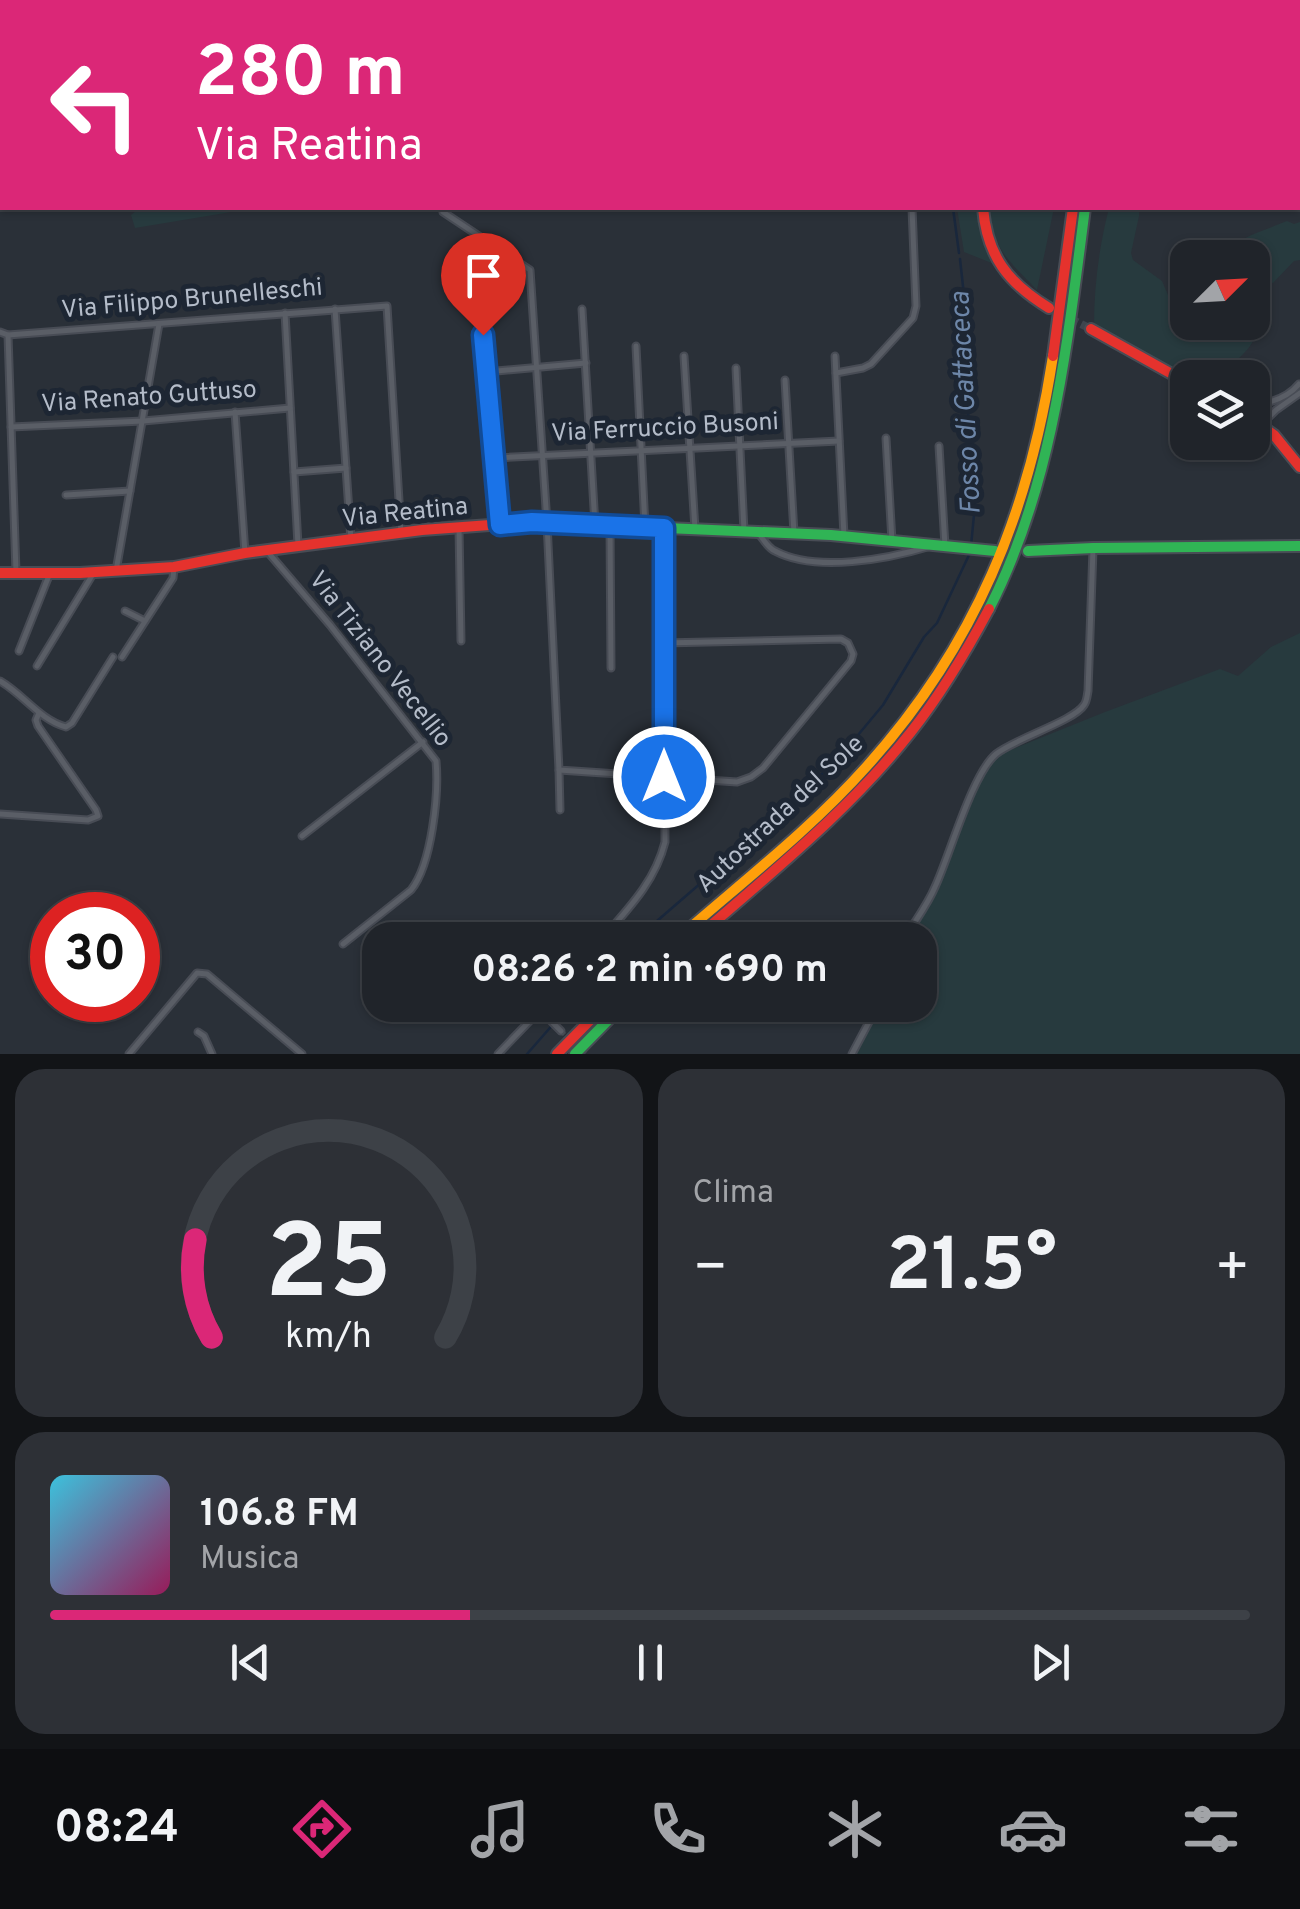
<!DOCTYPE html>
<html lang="it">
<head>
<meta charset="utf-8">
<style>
	body { margin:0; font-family:Overpass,sans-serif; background:#2d3036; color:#f1f3f6; height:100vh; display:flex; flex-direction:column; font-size:38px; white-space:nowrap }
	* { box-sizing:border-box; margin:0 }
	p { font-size:32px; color:#a2a4a8 }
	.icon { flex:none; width:55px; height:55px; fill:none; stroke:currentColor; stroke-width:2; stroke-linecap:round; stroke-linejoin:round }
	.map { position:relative; height:1054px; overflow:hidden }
	.side { display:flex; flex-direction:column; gap:15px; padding:15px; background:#121417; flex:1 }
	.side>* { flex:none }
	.hud { position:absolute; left:0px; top:0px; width:1300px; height:210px; box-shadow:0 2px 8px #0004,0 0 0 2px #3d4147; background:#db2777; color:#fff; overflow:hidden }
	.needle { width:65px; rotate:66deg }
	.fabs { position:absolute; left:1170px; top:240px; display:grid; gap:20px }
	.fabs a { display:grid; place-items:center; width:100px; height:100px; border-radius:20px; background:#20242a; box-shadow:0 2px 8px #0004,0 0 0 2px #3d4147; font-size:50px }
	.speed { position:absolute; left:30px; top:892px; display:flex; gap:20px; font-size:50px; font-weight:700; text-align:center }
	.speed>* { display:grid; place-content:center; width:130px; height:130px; border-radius:50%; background:#20242a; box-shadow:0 2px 8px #0004,0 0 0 2px #3d4147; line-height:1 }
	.speed .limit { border:15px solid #d22; background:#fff; color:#111 }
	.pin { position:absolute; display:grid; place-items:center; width:85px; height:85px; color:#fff; margin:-102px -42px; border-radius:50% 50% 50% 0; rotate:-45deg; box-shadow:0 0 10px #0007 }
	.pin .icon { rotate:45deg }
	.me { position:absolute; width:110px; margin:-55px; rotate:0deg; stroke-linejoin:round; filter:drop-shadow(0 0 8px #0008) }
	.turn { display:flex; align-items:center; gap:35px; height:210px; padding:0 30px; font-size:45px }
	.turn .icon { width:130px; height:130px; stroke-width:2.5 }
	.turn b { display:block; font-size:70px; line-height:85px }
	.big { font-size:75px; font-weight:700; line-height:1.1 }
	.side .tile { flex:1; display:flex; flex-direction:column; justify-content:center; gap:15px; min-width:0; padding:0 35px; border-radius:30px; background:#2d3036 }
	.side .dial { align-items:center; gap:0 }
	.dial svg { height:260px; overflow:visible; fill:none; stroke:#3d4147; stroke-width:7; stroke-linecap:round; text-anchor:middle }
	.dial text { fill:#f1f3f6; stroke:none }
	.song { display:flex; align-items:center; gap:30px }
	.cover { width:120px; height:120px; border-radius:15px; background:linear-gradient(135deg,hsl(190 70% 55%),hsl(330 70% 35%)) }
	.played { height:10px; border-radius:5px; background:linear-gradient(90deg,#db2777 35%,#3d4147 35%) }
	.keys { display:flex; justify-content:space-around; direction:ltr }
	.heat { display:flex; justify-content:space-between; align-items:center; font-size:55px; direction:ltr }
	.side .tiles { flex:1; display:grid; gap:15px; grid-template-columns:1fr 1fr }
	.tile:last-child { grid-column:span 2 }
	.trip { position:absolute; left:362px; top:922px; width:575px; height:100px; border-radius:30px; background:#20242a; box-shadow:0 2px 8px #0004,0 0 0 2px #3d4147; font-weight:700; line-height:100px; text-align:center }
	.menu { display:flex; height:160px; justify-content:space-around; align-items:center; background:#0d0e11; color:#a2a4a8 }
	.menu .icon { width:70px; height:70px }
	.menu .selected { color:#db2777 }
	.menu b { font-size:45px; color:#f1f3f6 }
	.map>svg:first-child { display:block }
</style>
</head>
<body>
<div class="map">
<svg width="1300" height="1054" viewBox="0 0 1300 1054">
	<rect width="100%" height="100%" fill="#2a3038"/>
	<g fill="#273a3e">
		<path d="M140,208H255L135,228L131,215Z"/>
		<path d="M957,208H979L980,233L994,264L964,252Z"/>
		<path d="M990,208H1054L1037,290C1011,263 991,248 990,208Z"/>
		<path d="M1109,208H1139V216L1131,253L1133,260L1162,281L1171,302L1187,311L1188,322H1252V258L1218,257C1236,238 1263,231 1287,221L1294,224L1300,222V260L1294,261L1273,283L1255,282C1259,303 1263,327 1250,346C1243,356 1234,360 1230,372H1228L1231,377H1220V373L1212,363L1206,367L1212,377H1192L1094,327C1094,286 1099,247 1109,208Z"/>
		<path d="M1300,633V1054H854L868,1031L879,1005H920V940H906L919,921L935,890L985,771L998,755L1105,712L1220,669L1238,676L1271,647Z"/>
	</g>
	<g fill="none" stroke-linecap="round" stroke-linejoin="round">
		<g stroke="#19273c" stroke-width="2.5">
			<path d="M965,2L966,0"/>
			<path d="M953,208L959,253"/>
			<path d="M960,259L971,359L968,413L976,494L971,546"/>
			<path d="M635,940L791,805L843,753L883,705L924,637L937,623L969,555"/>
			<path d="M527,1054L570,1005"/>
		</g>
		<path stroke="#3f454e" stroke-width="5" stroke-dasharray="5 2.5" stroke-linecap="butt" d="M561,1031L585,1054"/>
		<path stroke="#3f454e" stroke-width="8" stroke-dasharray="8 4" stroke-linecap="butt" d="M1049,308L1091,329"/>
		<defs>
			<g id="street">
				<path d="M953,2L954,0"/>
				<path d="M0,38L2,40"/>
				<path d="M443,212L530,270L547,523L559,770L737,782L751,777L763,768L851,661L853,654L848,643L841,639L663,643"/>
				<path d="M479,297L500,525"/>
				<path d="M335,309L351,540"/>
				<path d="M582,309L595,525"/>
				<path d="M285,313L298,545"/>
				<path d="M0,332L8,335L387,306L401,533"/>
				<path d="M8,335L16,572"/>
				<path d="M636,346L645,527"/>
				<path d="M684,356L695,529"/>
				<path d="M835,356L844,536"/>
				<path d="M736,368L744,531"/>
				<path d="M486,372L586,363"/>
				<path d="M836,373L863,368L871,364L913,318L916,306L912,208"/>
				<path d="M1231,376L1233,378"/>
				<path d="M785,380L794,533"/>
				<path d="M1252,394L1266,403C1278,400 1291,394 1299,384"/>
				<path d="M235,412L245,553"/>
				<path d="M1266,420L1276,410L1300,393"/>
				<path d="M11,427L143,421L290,408"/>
				<path d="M886,438L892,541"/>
				<path d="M939,446L945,546"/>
				<path d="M494,458L839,441"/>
				<path d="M294,472L346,468"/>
				<path d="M66,495L130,491"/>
				<path d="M610,526L611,668"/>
				<path d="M459,528L461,641"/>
				<path d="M759,534C764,540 768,548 775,551C816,573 888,559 931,546"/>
				<path d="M267,551L330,625L436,761C439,793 432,864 411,890L343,944"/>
				<path d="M116,571L159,324"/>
				<path d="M125,611L145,621"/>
				<path d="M19,651L50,573"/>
				<path d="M122,657L173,578L174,567"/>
				<path d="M37,666L93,574"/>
				<path d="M0,681C24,695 40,720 66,727L72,723L113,657"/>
				<path d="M559,770L560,810"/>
				<path d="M0,814L88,820L98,816L96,810L38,726L36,720L39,713"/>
				<path d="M302,836L423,742"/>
				<path d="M601,940C628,909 655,882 665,842L664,529"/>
				<path d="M904,940C914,922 927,906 935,887C950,855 972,774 996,754C1014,739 1074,721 1084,705C1087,701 1087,696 1088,691L1093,549"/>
				<path d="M540,1010L561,1031"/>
				<path d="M198,1032L204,1036L212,1054"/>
				<path d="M129,1054L197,973L207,974L302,1054"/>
				<path d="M498,1054L545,1005"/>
				<path d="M852,1054L878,1005"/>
			</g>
			<g id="fast">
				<path d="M1109,2L1110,0"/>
				<path d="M597,525L831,535L995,551"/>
				<path d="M1028,551L1093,548L1300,546"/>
				<path d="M989,609C1053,484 1067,345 1085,208"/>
				<path d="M575,1054L623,1005"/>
			</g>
			<g id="slow">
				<path d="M1122,2L1123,0"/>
				<path d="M676,940C741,883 810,830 867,766C975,646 1029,513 1053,356"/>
			</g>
			<g id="jam">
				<path d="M978,0L979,2"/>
				<path d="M983,208C987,256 1008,283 1049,308"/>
				<path d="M1091,329L1188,383"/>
				<path d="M1053,356L1073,208"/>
				<path d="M1252,419L1274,435L1300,467"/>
				<path d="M0,573H80L174,567L245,553L422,530L532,522L597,525"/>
				<path d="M694,940C769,874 849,811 911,732C941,694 966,652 989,609"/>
				<path d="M557,1054L605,1005"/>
			</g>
		</defs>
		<use href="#street" stroke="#484c55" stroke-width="9"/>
		<use href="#fast" stroke="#484c55" stroke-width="14"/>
		<use href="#slow" stroke="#484c55" stroke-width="14"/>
		<use href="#jam" stroke="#484c55" stroke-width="14"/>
		<use href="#street" stroke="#5a5e66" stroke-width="5"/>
		<use href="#fast" stroke="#30b455" stroke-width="10"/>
		<use href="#slow" stroke="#ff9f0a" stroke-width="10"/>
		<use href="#jam" stroke="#e5322d" stroke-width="10"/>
	</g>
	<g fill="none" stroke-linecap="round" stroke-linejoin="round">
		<defs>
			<path id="route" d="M483,335L500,525L532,522L664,528V777"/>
		</defs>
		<use href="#route" stroke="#114b97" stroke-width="25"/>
		<use href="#route" stroke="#1a73e8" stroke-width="18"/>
	</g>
	<g text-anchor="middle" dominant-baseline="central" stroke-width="10" stroke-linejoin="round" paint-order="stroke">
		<g font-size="25" fill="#b4bcc9" stroke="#1d2633">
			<text transform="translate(192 300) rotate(-5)">Via Filippo Brunelleschi</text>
			<text transform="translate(149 398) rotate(-4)">Via Renato Guttuso</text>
			<text transform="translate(665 429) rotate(-3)">Via Ferruccio Busoni</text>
			<text transform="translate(405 514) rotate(-6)">Via Reatina</text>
			<text transform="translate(379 660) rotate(52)">Via Tiziano Vecellio</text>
			<text transform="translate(781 815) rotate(-43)">Autostrada del Sole</text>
		</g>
		<g font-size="28" font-style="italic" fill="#6d86a8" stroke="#1d2633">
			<text transform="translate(967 403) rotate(-93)">Fosso di Gattaceca</text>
		</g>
	</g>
</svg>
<div class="fabs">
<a><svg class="needle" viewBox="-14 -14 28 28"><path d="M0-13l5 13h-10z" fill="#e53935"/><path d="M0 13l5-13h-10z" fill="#a2a4a8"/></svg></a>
<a><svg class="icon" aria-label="layers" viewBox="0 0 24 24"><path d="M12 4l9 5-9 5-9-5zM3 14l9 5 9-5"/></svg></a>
</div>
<div class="speed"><div class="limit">30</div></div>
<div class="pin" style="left:483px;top:335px;background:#d93025"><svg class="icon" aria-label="arrive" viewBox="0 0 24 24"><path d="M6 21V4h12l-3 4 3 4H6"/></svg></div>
<svg class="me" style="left:664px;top:777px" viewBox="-20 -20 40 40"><circle r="17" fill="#1a73e8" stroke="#fff" stroke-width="3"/><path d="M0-11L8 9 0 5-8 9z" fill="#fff"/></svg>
<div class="trip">08:26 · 2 min · 690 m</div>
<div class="hud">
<div class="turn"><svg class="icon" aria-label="left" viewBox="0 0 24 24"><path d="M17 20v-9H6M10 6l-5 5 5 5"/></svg><div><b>280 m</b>Via Reatina</div></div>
</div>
</div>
<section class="side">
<div class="tiles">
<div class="tile dial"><svg viewBox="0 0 100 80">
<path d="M14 69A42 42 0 1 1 86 69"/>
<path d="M14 69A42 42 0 0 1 9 39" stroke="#db2777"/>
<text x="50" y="56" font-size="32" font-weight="700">25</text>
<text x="50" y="72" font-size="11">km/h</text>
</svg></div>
<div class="tile"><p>Clima</p>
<div class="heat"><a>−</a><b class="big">21.5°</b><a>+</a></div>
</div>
<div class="tile">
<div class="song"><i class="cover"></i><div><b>106.8 FM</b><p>Musica</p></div></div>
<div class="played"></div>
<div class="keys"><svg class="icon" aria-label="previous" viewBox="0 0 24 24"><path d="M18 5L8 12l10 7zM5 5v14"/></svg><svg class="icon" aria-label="pause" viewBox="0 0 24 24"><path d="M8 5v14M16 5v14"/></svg><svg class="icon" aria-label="next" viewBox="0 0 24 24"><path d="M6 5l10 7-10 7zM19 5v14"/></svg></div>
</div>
</div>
</section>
<nav class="menu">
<b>08:24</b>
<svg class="icon selected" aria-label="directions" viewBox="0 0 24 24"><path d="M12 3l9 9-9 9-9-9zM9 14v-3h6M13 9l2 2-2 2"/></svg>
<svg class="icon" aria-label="music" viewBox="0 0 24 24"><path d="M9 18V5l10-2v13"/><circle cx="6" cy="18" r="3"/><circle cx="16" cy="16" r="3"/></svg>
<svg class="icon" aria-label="phone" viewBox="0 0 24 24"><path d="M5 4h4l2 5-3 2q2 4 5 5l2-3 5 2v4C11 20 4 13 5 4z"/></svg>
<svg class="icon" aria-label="climate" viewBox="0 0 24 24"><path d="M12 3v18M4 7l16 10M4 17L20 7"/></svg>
<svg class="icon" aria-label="car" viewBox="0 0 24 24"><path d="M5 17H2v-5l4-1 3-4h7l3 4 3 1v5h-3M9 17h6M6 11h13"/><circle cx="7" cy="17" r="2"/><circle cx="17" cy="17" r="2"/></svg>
<svg class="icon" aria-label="filters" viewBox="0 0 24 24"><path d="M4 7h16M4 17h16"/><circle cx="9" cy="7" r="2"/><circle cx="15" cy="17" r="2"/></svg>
</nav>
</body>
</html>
